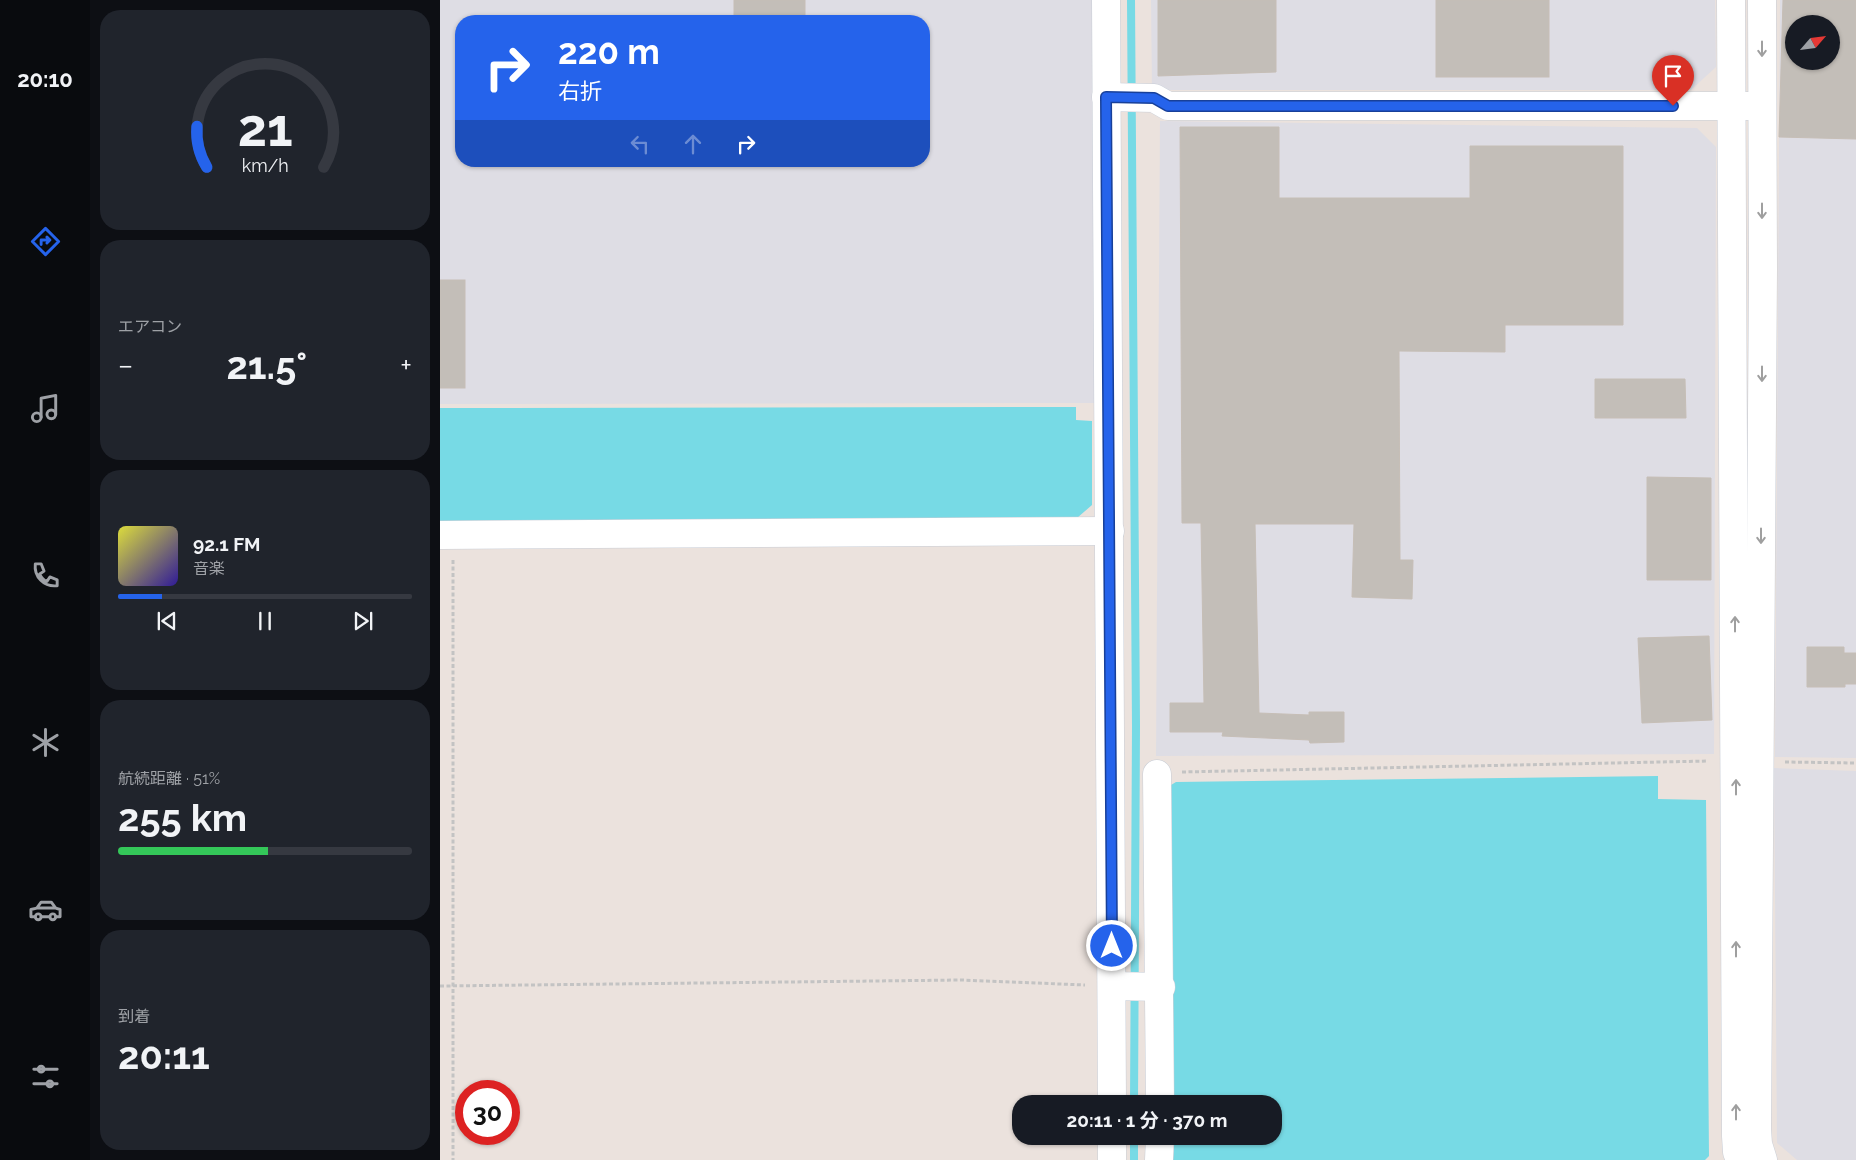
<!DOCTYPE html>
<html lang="ja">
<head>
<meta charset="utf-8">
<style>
	body { margin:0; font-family:Raleway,"Noto Sans JP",sans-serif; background:#20242c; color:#f1f3f6; height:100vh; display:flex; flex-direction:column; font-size:19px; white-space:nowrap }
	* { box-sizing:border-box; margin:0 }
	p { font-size:16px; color:#9ea1a6 }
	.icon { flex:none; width:28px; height:28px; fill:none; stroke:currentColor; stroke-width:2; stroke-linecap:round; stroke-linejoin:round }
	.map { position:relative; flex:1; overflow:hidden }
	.details { display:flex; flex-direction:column; gap:10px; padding:10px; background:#0d0f14; width:350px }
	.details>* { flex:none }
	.banner { position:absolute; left:15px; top:15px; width:475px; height:152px; border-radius:20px; box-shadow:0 1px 4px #0004; background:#2563eb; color:#fff; overflow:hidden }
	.needle { width:32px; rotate:62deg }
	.tools { position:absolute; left:1345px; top:15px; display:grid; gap:10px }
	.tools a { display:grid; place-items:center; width:55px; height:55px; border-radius:50%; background:#171b24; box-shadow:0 1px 4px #0004; font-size:25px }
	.speed { position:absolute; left:15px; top:1080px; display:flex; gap:10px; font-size:25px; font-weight:700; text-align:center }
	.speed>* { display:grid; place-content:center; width:65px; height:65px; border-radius:50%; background:#171b24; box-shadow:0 1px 4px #0004; line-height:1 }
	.speed .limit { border:8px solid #d22; background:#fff; color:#111 }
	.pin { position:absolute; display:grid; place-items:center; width:42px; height:42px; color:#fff; margin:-51px -21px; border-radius:50% 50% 50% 0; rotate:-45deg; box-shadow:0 0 5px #0007 }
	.pin .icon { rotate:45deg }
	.me { position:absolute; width:55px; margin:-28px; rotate:0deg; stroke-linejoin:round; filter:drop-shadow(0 0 4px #0008) }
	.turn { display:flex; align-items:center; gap:18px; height:105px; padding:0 20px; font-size:22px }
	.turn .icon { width:65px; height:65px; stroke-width:2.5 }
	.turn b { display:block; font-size:35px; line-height:42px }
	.lanes { display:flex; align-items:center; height:48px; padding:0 20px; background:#0003; justify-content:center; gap:25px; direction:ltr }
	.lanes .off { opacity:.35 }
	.big { font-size:38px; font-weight:700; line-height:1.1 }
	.details .card { flex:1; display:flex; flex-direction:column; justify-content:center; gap:8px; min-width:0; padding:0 18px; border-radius:20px; background:#20242c }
	.details .dial { align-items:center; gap:0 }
	.dial svg { height:130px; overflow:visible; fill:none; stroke:#363941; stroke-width:7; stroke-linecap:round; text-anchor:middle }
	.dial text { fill:#f1f3f6; stroke:none }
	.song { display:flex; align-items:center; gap:15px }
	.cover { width:60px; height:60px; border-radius:8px; background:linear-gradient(135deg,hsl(60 70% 55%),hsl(250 70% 35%)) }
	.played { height:5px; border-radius:2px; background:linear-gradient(90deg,#2563eb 15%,#363941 15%) }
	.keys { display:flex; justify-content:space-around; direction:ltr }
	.heat { display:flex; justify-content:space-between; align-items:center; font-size:28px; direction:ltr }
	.charge { height:8px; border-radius:4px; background:linear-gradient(90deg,#34c759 51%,#363941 0) }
	.trip { position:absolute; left:572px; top:1095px; width:270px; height:50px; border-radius:20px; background:#171b24; box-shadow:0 1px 4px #0004; font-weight:700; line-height:50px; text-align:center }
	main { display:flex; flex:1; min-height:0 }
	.menu { display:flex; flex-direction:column; width:90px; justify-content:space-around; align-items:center; background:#090b0e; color:#9ea1a6 }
	.menu .icon { width:35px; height:35px }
	.menu .on { color:#2563eb }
	.menu b { font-size:22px; color:#f1f3f6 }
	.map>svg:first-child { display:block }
</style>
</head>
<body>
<main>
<nav class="menu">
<b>20:10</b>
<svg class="icon on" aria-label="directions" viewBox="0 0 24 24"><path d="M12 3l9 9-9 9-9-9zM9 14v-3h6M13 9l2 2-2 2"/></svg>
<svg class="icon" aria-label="music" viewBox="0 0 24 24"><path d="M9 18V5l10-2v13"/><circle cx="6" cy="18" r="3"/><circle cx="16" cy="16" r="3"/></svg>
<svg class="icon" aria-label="phone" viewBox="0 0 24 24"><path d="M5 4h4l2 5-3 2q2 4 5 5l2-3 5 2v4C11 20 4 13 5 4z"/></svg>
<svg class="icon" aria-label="climate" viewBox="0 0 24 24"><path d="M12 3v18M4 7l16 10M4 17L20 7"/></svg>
<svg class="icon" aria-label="car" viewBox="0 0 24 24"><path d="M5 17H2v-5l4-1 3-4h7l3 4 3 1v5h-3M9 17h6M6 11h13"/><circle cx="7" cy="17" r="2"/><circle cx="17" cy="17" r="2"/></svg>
<svg class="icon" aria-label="filters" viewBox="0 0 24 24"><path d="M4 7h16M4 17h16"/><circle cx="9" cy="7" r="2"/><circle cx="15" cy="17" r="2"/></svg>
</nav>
<section class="details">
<div class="card dial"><svg viewBox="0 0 100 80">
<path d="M14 69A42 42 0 1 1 86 69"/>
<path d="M14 69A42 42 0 0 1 8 44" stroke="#2563eb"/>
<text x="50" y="56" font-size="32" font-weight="700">21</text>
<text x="50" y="72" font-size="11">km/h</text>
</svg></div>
<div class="card"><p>エアコン</p>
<div class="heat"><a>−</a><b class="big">21.5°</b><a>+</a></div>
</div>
<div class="card">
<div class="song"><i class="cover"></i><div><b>92.1 FM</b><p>音楽</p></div></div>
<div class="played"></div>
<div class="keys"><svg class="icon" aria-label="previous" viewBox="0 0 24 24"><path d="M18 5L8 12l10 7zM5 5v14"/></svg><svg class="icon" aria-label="pause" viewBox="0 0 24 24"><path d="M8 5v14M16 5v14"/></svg><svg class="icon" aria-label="next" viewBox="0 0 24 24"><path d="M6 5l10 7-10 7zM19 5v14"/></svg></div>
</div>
<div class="card"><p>航続距離 · 51%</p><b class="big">255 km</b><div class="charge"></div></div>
<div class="card"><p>到着</p><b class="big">20:11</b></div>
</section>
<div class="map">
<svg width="1416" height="1160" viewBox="0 0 1416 1160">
	<rect width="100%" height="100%" fill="#ebe2dd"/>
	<g fill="#dedde4" fill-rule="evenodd">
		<path d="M0,0H654V403L0,404ZM21,21H484V161H21Z"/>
		<path d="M711,0H1275L1276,67L1251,90H712Z"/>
		<path d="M1340,0H1416V758L1335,757ZM1354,24H1391V61H1354Z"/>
		<path d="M720,121L1257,128L1276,147L1274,754L716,756Z"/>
		<path d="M1334,768L1416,771V1160H1357L1337,1143Z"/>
	</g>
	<g fill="#77dae5">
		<path d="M636,407V420L652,421V505L637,518L0,521V408Z"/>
		<path d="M1218,776V799L1266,800L1269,1156L1265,1160H731L728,1136H834V1104H728L726,788L736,782Z"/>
	</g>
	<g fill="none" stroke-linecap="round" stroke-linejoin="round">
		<g stroke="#77dae5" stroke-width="8">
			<path d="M691,0L696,726L694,1104"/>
			<path d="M694,1136V1160"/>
		</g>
	</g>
	<g fill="#c3beb8" stroke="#c6beb6" fill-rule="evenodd">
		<rect x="294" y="0" width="71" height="21"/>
		<path d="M718,0H836V72L718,76Z"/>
		<rect x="996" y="0" width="113" height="77"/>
		<path d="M1343,0H1416V139L1339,137ZM1354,24H1391V61H1354Z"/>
		<path d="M740,127H839V198H1030V146H1183V325H1065V352L959,351L960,560H973L972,599L912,597L914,524H815L819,713L869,715V712H904V742L870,743L869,740L782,736L783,732H730V703H764L761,523H742Z"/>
		<rect x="0" y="280" width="25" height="108"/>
		<path d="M1155,379H1245L1246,418H1155Z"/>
		<path d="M1207,477L1271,478V580H1207Z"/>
		<path d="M1269,636L1272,720L1202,723L1198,638Z"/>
		<path d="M1367,647H1404V653H1416V684H1405V687H1367Z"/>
	</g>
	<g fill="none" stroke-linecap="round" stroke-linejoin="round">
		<defs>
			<g id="minor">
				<path d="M666,0L672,1104"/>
				<path d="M1291,0L1296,1136L1297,1152L1300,1160"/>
				<path d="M1322,0L1323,269L1317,1129L1318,1144L1323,1160"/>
				<path d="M666,97L714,98L728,106H1308"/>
				<path d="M0,535L670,531"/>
				<path d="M717,774L720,1104"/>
				<path d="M673,986L721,987"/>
				<path d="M672,1160V1136"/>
				<path d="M719,1160L720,1136"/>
			</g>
		</defs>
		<use href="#minor" stroke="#c8cdd6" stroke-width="29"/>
		<g stroke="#c3c3c3" stroke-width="3" stroke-dasharray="4 2.5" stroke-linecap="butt">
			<path d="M13,560V1160"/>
			<path d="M1345,762L1416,763"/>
			<path d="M742,772L1268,761"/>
			<path d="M0,986L521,980L645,985"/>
		</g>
		<use href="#minor" stroke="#fff" stroke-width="28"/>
	</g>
	<defs><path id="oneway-shaft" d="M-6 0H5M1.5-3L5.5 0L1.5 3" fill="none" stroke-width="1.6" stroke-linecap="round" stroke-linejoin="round" transform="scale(1.25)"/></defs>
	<g stroke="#9f9f9f">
		<use href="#oneway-shaft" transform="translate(1322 49) rotate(90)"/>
		<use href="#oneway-shaft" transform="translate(1322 211) rotate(90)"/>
		<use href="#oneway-shaft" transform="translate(1322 374) rotate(90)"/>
		<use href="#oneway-shaft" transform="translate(1321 536) rotate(90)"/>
		<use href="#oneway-shaft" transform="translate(1295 624) rotate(-90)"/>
		<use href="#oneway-shaft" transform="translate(1296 787) rotate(-90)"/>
		<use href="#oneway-shaft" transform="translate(1296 949) rotate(-90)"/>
		<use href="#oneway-shaft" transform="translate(1296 1112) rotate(-90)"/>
	</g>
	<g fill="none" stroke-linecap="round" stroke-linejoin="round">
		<defs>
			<path id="route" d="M672,946L666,97L714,98L728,106H1233"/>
		</defs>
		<use href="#route" stroke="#184099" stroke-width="12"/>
		<use href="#route" stroke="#2563eb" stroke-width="9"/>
	</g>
</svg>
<div class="tools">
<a><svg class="needle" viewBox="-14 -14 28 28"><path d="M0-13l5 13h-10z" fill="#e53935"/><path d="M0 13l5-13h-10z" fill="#9ea1a6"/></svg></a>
</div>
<div class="speed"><div class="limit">30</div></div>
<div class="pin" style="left:1233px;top:106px;background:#d93025"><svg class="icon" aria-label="arrive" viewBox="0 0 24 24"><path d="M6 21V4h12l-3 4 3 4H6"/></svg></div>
<svg class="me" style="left:672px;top:946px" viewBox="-20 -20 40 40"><circle r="17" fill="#2563eb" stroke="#fff" stroke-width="3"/><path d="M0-11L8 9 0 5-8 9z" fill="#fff"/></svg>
<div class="trip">20:11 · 1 分 · 370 m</div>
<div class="banner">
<div class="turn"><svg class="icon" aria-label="right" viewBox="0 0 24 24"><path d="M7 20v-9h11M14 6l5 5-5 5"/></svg><div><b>220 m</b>右折</div></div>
<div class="lanes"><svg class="icon off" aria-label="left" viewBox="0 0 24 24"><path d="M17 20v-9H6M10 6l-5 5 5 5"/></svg><svg class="icon off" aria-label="ahead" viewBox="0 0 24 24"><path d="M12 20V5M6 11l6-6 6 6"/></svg><svg class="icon" aria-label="right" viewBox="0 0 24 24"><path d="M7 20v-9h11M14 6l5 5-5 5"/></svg></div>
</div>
</div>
</main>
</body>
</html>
